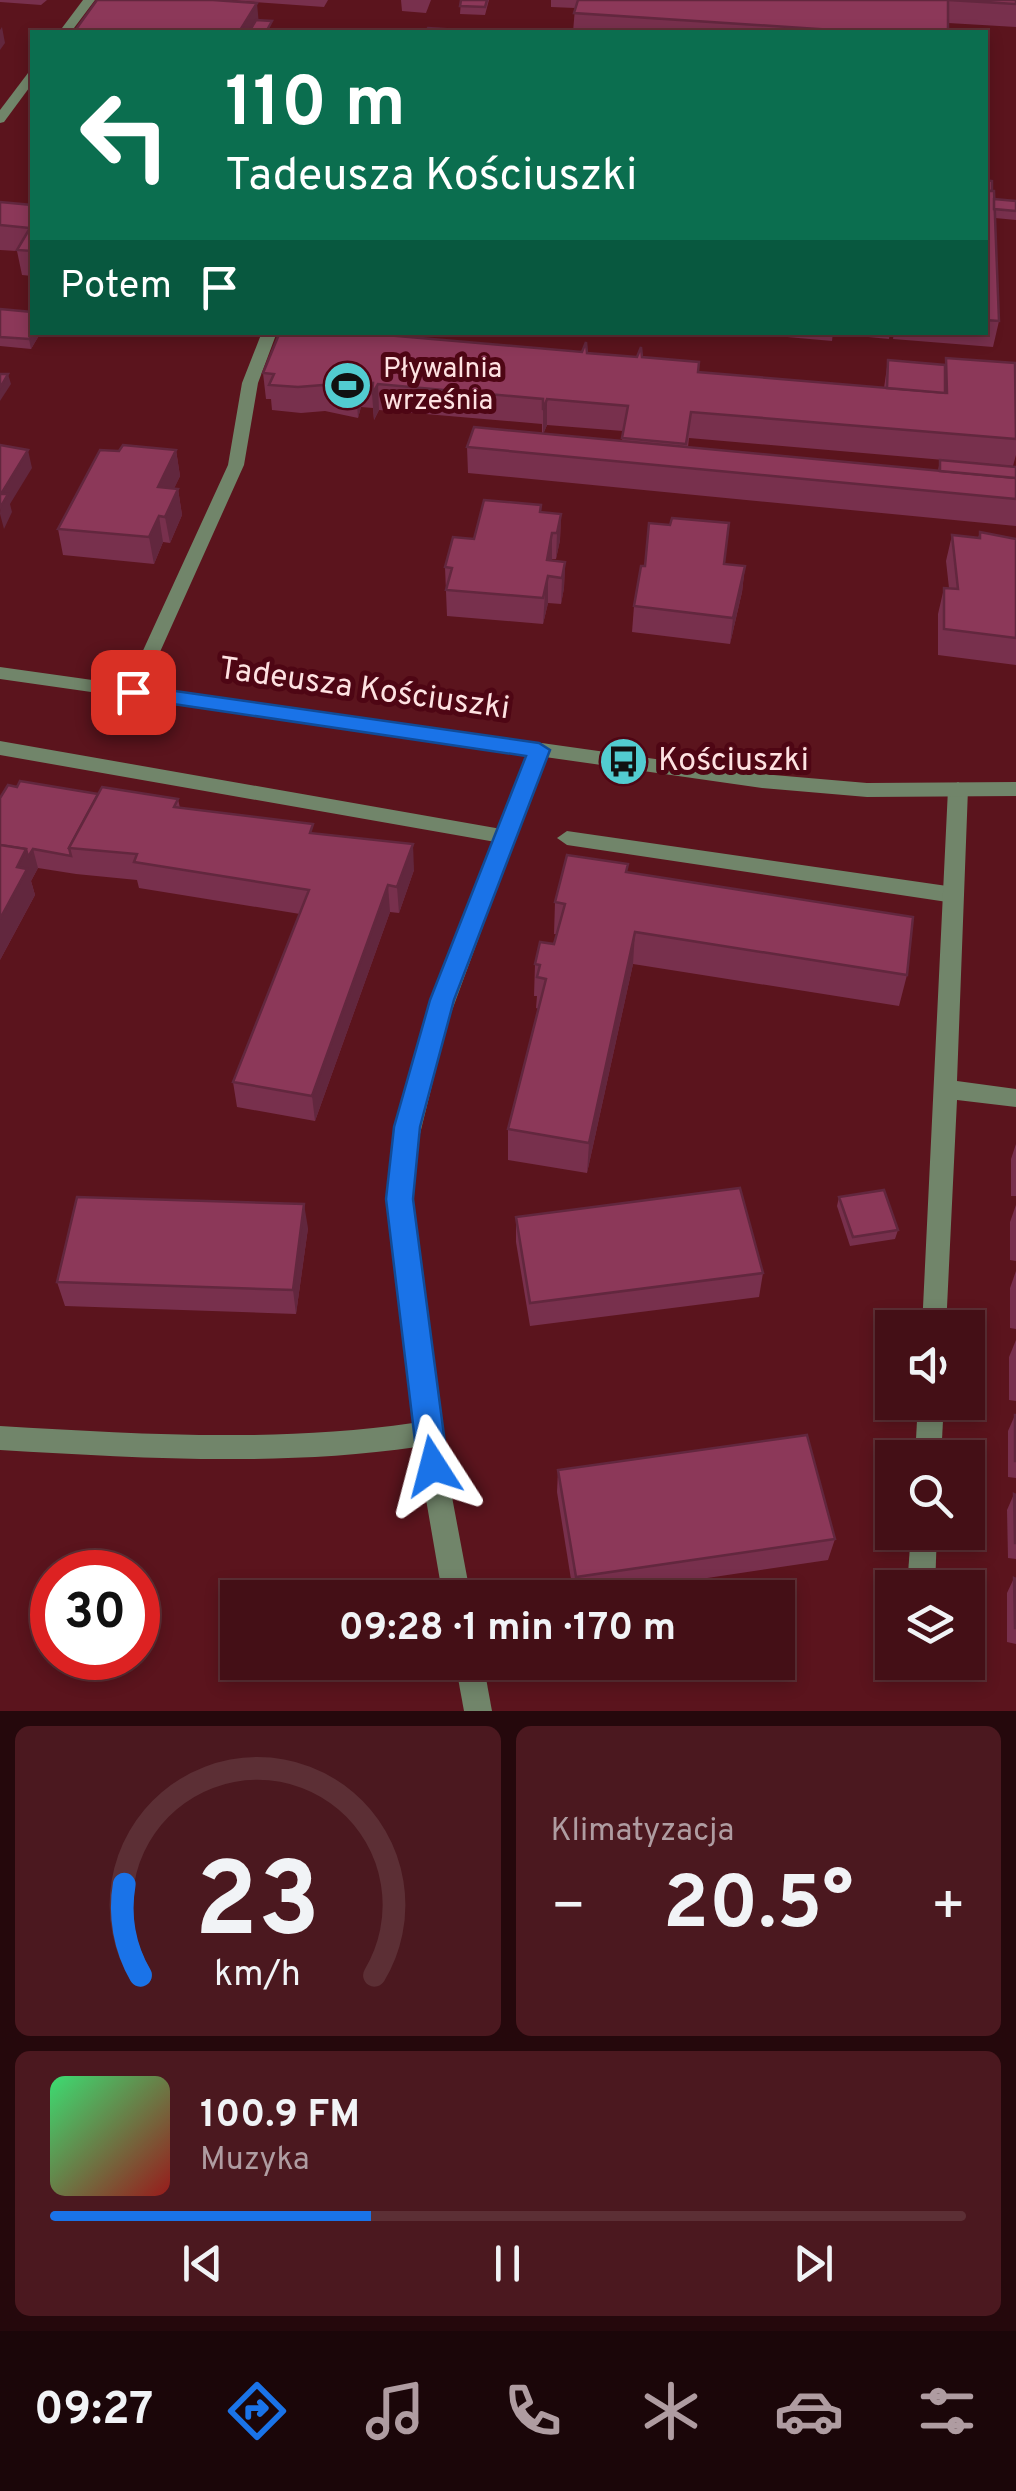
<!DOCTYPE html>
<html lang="pl">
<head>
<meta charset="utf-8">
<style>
	body { margin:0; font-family:Overpass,sans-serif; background:#4b181f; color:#f1f3f6; height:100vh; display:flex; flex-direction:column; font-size:38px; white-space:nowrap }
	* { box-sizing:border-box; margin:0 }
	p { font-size:32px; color:#af9ca1 }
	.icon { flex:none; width:55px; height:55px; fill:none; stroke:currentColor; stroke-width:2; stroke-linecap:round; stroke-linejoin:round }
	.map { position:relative; height:1711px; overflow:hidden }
	.details { display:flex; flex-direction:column; gap:15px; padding:15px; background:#25080c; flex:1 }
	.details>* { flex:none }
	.banner { position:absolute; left:30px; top:30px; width:958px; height:305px; border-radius:0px; box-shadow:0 5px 15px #0003,0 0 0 2px #5c2f35; background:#0b6e4f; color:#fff; overflow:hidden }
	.fabs { position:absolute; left:875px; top:1310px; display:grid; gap:20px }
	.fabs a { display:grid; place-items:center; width:110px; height:110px; border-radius:0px; background:#440f16; box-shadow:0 5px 15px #0003,0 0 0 2px #5c2f35; font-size:50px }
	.speed { position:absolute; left:30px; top:1550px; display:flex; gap:20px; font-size:50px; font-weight:700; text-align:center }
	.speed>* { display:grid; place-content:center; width:130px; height:130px; border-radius:50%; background:#440f16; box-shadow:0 5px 15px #0003,0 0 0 2px #5c2f35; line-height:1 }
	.speed .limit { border:15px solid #d22; background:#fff; color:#111 }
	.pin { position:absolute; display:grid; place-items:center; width:85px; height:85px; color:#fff; margin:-42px; border-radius:20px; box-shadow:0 5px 15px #0006 }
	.me { position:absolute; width:110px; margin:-55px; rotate:351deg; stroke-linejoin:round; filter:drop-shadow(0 0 8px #0008) }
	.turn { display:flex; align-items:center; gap:35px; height:210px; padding:0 30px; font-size:45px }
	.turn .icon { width:130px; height:130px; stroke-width:2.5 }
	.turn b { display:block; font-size:70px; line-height:85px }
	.then { display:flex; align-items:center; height:95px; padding:0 30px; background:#0003; gap:20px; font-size:38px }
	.big { font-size:75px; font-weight:700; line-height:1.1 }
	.details .widget { flex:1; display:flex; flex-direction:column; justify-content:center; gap:15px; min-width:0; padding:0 35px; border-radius:15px; background:#4b181f }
	.details .dial { align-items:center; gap:0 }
	.dial svg { height:260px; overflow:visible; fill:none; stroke:#5c2f35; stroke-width:7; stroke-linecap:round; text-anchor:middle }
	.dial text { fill:#f1f3f6; stroke:none }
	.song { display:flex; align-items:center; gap:30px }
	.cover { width:120px; height:120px; border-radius:15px; background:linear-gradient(135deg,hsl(140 70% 55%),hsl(0 70% 35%)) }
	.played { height:10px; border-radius:5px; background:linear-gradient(90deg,#1a73e8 35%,#5c2f35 35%) }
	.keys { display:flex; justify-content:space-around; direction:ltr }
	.heat { display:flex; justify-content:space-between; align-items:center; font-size:55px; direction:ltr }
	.details .tiles { flex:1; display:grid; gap:15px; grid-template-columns:1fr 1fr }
	.widget:last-child { grid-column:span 2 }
	.trip { position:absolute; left:220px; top:1580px; width:575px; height:100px; border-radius:0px; background:#440f16; box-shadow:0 5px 15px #0003,0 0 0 2px #5c2f35; font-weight:700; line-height:100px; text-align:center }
	.menu { display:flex; height:160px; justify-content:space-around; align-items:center; background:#1b0609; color:#af9ca1 }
	.menu .icon { width:70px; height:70px }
	.menu .active { color:#1a73e8 }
	.menu b { font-size:45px; color:#f1f3f6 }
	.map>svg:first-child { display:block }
</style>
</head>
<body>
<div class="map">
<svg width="1016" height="1711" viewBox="0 0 1016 1711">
	<rect width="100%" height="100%" fill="#5b141d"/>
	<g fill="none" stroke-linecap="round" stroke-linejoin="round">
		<g fill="#71856a" fill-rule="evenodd">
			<path d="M262,332H277L258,383L244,465L142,692L133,698L127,696L124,692L228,465L242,383Z"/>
			<path d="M0,741L507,830L517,837L507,844L0,755Z"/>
			<path d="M567,831L954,887L961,890L964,895L961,900L954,903L567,845L557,838Z"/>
		</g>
		<g fill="#71856a" fill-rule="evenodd">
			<path d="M83,0H95L71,32H59Z"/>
			<path d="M32,72V84L4,122L0,123V110L28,73Z"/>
			<path d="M539,743L548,750L447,1024L419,1138L411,1199L440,1433L471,1598H443L417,1447C278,1467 139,1458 0,1450V1426C138,1434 275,1443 413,1423L387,1199L396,1138L426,1024L530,750Z"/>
			<path d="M958,782L968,789L957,1081L1016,1089V1107L957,1100L946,1328H922L948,789Z"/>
			<path d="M918,1402H944L941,1458H915Z"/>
			<path d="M911,1532H937L935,1588H907Z"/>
			<path d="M455,1662H483L492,1711H464Z"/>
		</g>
		<path fill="#71856a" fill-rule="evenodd" d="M0,667L762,774L867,783L1016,782V796L867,797L762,788L0,679Z"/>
	</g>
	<g fill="#78304d" fill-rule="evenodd">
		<path d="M0,0H47L41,5L0,2Z"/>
		<path d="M227,0H328L324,7Z"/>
		<path d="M401,0H431L426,13L402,11Z"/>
		<path d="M461,0H489L485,15L460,14Z"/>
		<path d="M551,0H1016V27L948,23V32H573L575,8L551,7Z"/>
		<path d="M32,169V194L29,175Z"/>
		<path d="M985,180L992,191L994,199L1016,201V220L995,218L999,321L993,347L893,339L894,332H985Z"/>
		<path d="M0,202L32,205V276L22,275L17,251L0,250Z"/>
		<path d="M0,309L32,332H41L31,349L0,346Z"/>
		<path d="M732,332H833L832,341Z"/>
		<path d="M837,332H890L889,339L837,334Z"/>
		<path d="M587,353L642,357L698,372L884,388L888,360L945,365L946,358L1016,375V455L1013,466L689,438L688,447L938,471L940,460L1016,467V526L468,473L467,447L542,434V424L379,410L374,420L373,408L361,407L358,418L325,411L301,413L272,410L271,399H266L263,373ZM547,425L623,431L622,441L543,434Z"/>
		<path d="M176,450L180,476L174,488L178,489L182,515L170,543L163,542L154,564L63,555L58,529L119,451Z"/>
		<path d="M541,512L561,514L560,540L556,559H552L551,560L565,562L564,588L561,604L548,603L543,624L447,616L445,567L474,539Z"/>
		<path d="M980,532L1016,539V665L938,655V614L944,588H949L946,561L952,535L978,538Z"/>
		<path d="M724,564L745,566L742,592L730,644L632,632L634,606Z"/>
		<path d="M17,787L178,799L180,808L314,833L414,870L399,913L390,912L315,1121L237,1107L233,1082L300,914L139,888L137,880L76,874L38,868L31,881L35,895L0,960Z"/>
		<path d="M627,873L907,975L899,1006L633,964L587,1173L508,1160V1129L539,1009L536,1008L537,996H534L535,964L554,944L557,934H554L555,902Z"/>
		<path d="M1016,1144V1196H1011V1159Z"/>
		<path d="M839,1197L898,1230L895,1239L850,1246L837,1206Z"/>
		<path d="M1016,1205V1261L1010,1260V1222Z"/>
		<path d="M516,1217L763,1273L759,1297L530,1326L516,1242Z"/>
		<path d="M308,1228L296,1314L65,1306L57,1282Z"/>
		<path d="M1016,1271V1329L1010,1328V1288Z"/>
		<path d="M1016,1340V1401L1009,1400V1357Z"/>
		<path d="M1015,1415H1016V1478L1008,1477V1431Z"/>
		<path d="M558,1470L835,1539L828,1560L574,1598L557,1492Z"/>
		<path d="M1014,1494L1016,1495V1559L1008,1558L1007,1510Z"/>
		<path d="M1014,1578L1016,1579V1644L1007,1642V1593Z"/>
	</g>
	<g fill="#62273e">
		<path d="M257,3L259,25L255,32H239Z"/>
		<path d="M2,27L5,43L0,50V30Z"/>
		<path d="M33,332H41L31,349L29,339Z"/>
		<path d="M8,374L11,384L0,401V388Z"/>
		<path d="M360,382L361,407L358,418L356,392Z"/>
		<path d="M378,384L379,410L374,420L372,394Z"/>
		<path d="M547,399V425L543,435V410Z"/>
		<path d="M28,450L32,468L10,504L12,512L4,529L0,514L1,494Z"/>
		<path d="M176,450L180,476L163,513L158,487Z"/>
		<path d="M178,489L182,515L170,543L165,517Z"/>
		<path d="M561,514L560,540L556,559L557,533Z"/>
		<path d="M159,516L163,542L154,564L149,537Z"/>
		<path d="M552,533V559L548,579V576V603L543,624L547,560Z"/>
		<path d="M565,562L564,588L561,604L562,578Z"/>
		<path d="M745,566L742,592L730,644L733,618Z"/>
		<path d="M413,844L414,870L399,913L397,887Z"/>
		<path d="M26,849H33L38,868L31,881L35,895L0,960V919L17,867Z"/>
		<path d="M388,885L390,912L315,1121L312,1096Z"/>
		<path d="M635,932L633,964L587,1173L589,1143Z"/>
		<path d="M304,1204L308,1228L296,1314L293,1290Z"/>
	</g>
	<g fill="#8c3859" stroke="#62273e" stroke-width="2.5">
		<path d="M97,0H213L257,3L239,32H74Z"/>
		<path d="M461,0H487L485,7L460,6Z"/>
		<path d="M578,0H948V32H863L574,13Z"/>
		<path d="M948,0H1016V4Z"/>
		<path d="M256,20L272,21L266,32H249Z"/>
		<path d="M428,28L476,31L475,32H426Z"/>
		<path d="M985,180L992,181V191H985Z"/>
		<path d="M985,191H994L999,321L985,320Z"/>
		<path d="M994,199L1016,201V211L994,209Z"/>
		<path d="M0,202L32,205V251L17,250L30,228L0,225Z"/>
		<path d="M0,309L32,312L33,332L29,339L0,337Z"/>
		<path d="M280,332H351L582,352L586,342L587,353L637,357L641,347L642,357L699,362L698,372L947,393L946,358L1015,363L1016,439L691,412L686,444L622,438L628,406L547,399L543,410V399L378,384L372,394L373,383L360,382L356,392L323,385L298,387L269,385L274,374L263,373Z"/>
		<path d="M888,360L945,365V393L887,388Z"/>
		<path d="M0,374H8L0,388Z"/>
		<path d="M474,427L1016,478V499L467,447Z"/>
		<path d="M0,445L28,450L1,494H8L0,508Z"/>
		<path d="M123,445L176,450L158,487L178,489L165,517L159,516L149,537L58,529L100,450L119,451Z"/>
		<path d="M940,460L1016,467V478L940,471Z"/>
		<path d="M484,500L541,505L540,512L561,514L557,533H552L547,560L565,562L562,578L548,576L543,598L446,590L452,568L445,567L453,537L474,539Z"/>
		<path d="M672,518L729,523L724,564L745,566L733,618L634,606L641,566H645L649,523L670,525Z"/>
		<path d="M980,532L1016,539V638L944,629V588L958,589L952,535L980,538Z"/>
		<path d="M20,781L98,794L69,848L71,856L33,849L28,857L26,849L0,845V798L8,785L17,787Z"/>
		<path d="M102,787L178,799L174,807L313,824L310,833L413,844L397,887L388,885L312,1096L233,1082L309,890L134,862L137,854L69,848Z"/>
		<path d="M0,845L26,849L17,867L27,869L0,919Z"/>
		<path d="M567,855L628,864L626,872L913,917L907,975L635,932L589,1143L508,1129L546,979L537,977L540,965L535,964L540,942L554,944L565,904L555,902Z"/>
		<path d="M740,1188L763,1273L530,1303L516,1217Z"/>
		<path d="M884,1190L898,1230L853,1237L839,1197Z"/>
		<path d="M77,1197L304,1204L293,1290L57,1282Z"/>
		<rect x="1015" y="1415" width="1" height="46"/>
		<path d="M807,1435L835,1539L576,1577L558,1470Z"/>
		<path d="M1014,1494L1016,1495V1543H1015Z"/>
		<path d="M1014,1578L1016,1579V1628H1015Z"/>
	</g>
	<path fill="#1a73e8" stroke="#114b97" stroke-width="2.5" d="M133,685L539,743L550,750L454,1000L420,1127L413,1199L448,1466L443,1476L433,1480L422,1476L418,1466L386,1199L394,1127L430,1000L526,756L126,697L123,692Z"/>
	<defs>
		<symbol id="stadium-disc" viewBox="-11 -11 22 22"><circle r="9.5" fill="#52ccd0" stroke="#4e0614"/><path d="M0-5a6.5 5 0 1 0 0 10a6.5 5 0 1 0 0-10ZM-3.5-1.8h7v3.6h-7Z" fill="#111"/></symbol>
		<symbol id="bus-disc" viewBox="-11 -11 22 22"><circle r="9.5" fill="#52ccd0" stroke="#4e0614"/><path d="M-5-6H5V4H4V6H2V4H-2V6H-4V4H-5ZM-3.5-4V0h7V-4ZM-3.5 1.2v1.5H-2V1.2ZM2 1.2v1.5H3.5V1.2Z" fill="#111"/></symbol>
	</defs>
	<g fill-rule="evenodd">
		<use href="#stadium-disc" x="320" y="358" width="55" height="55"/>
		<use href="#bus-disc" x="596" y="734" width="55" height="55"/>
	</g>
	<g text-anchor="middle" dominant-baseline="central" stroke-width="10" stroke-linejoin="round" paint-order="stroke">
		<g font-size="28" fill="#fee2e2" stroke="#4e0614" text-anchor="start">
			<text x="383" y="370">Pływalnia<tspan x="383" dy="32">września</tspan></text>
		</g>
		<g font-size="32" fill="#fee2e2" stroke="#4e0614">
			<text transform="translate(364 690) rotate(8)">Tadeusza Kościuszki</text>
		</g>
		<g font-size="32" fill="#fee2e2" stroke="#4e0614" text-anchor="start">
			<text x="658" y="762">Kościuszki</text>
		</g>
	</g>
</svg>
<div class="fabs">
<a><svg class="icon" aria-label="sound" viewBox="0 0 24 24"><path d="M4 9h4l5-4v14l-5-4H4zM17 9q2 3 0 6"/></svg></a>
<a><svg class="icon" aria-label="search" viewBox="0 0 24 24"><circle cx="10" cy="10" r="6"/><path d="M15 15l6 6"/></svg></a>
<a><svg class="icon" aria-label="layers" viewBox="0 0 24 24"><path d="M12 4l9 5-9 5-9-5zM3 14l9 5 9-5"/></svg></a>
</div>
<div class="speed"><div class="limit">30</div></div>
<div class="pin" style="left:133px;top:692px;background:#d93025"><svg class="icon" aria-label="arrive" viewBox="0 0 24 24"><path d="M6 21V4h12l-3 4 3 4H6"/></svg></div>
<svg class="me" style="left:433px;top:1466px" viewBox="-20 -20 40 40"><path d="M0-17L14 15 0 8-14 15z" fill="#1a73e8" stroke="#fff" stroke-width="4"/></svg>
<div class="trip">09:28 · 1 min · 170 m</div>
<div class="banner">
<div class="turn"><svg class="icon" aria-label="left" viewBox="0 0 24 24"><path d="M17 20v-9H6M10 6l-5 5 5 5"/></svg><div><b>110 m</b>Tadeusza Kościuszki</div></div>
<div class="then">Potem<svg class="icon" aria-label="arrive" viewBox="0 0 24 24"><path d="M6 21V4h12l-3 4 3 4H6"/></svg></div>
</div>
</div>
<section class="details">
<div class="tiles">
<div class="widget dial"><svg viewBox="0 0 100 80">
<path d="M14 69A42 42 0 1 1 86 69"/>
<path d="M14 69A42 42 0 0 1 9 41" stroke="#1a73e8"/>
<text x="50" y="56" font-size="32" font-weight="700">23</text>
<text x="50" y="72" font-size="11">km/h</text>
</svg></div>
<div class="widget"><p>Klimatyzacja</p>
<div class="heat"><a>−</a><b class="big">20.5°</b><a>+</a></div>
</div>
<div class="widget">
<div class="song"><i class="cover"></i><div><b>100.9 FM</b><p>Muzyka</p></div></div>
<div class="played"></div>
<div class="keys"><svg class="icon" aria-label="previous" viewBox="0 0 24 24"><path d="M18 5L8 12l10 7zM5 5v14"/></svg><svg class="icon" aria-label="pause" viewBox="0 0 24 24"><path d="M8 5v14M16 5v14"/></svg><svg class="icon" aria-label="next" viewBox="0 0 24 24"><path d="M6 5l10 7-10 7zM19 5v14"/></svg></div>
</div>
</div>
</section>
<nav class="menu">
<b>09:27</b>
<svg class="icon active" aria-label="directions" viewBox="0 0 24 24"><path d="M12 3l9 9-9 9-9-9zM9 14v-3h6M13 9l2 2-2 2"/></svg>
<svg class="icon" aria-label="music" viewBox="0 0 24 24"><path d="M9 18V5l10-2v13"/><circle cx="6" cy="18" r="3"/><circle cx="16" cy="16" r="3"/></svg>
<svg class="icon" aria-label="phone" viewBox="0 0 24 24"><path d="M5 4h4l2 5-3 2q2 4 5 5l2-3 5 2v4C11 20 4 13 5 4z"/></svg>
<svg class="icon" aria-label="climate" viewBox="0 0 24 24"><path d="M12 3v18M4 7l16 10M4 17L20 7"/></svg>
<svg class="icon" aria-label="car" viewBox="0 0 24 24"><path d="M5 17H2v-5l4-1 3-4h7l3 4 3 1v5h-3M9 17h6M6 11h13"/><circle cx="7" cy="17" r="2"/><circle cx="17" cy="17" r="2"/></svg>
<svg class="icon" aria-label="filters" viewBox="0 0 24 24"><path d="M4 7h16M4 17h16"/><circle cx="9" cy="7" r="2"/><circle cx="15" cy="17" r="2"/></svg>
</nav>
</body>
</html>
